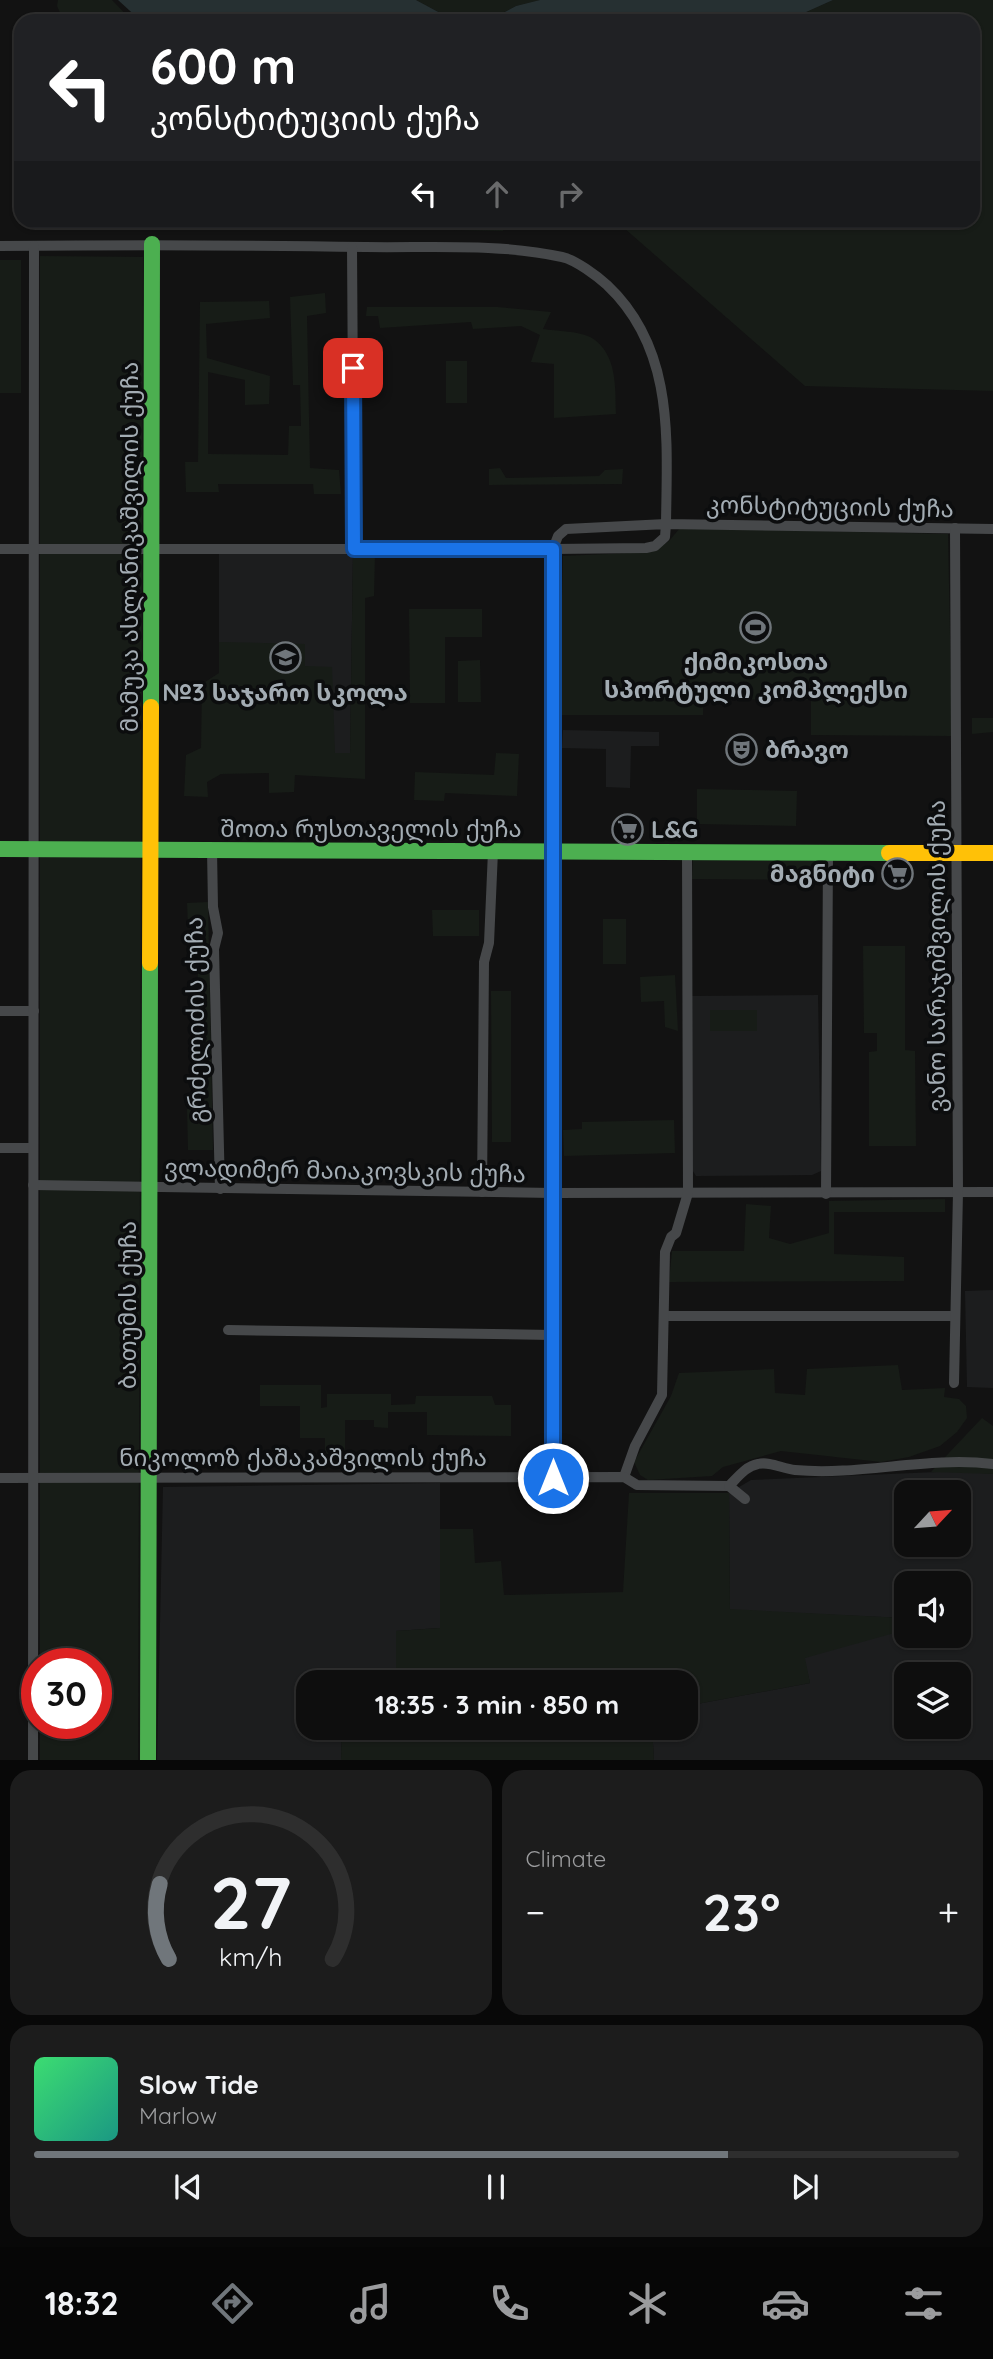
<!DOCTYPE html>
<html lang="en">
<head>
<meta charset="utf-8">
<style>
	body { margin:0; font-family:Quicksand,"Noto Sans Georgian",sans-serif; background:#1c1c1c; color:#f1f3f6; height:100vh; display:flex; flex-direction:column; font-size:26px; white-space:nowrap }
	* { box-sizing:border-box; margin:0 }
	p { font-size:23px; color:#9b9c9e }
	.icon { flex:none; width:38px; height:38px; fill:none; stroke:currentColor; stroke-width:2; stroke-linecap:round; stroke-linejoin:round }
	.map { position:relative; height:1760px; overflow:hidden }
	.details { display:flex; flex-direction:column; gap:10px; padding:10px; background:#080808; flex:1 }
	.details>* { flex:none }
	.top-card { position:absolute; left:14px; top:14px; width:966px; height:214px; border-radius:21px; box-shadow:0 2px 5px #0004,0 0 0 2px #2e2e2e; background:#202124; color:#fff; overflow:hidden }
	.needle { width:46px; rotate:64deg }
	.fabs { position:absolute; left:894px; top:1480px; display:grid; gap:14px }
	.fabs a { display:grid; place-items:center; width:77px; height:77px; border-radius:14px; background:#0e0e0e; box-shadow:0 2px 5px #0004,0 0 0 2px #2e2e2e; font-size:35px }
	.speed { position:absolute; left:21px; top:1648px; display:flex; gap:14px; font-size:35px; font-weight:700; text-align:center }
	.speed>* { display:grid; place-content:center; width:91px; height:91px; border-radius:50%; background:#0e0e0e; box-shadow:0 2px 5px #0004,0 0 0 2px #2e2e2e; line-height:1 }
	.speed .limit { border:10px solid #d22; background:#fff; color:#111 }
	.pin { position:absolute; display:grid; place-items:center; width:60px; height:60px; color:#fff; margin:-30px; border-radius:14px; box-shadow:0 4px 10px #0006 }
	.me { position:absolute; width:77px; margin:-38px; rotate:0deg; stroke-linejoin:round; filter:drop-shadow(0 0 5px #0008) }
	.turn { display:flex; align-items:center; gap:24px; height:147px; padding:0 21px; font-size:32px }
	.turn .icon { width:91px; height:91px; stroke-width:2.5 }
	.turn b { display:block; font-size:49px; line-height:60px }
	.lanes { display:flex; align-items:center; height:66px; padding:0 21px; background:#0003; justify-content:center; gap:35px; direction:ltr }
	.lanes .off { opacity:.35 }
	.big { font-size:52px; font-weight:700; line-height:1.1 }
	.details .widget { flex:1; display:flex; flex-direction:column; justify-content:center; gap:10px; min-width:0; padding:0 24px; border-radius:21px; background:#1c1c1c }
	.details .dial { align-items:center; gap:0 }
	.dial svg { height:182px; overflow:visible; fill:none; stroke:#2e2e2e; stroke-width:7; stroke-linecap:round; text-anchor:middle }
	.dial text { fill:#f1f3f6; stroke:none }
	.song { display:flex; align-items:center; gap:21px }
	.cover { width:84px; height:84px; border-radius:10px; background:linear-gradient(135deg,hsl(140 70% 55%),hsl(170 70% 35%)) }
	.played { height:7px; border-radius:4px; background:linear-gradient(90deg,#70767b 75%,#2e2e2e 75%) }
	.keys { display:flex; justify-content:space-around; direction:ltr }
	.heat { display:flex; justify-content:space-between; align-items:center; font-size:38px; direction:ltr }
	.details .tiles { flex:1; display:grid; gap:10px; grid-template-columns:1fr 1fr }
	.widget:last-child { grid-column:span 2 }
	.trip { position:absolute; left:296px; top:1670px; width:402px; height:70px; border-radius:21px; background:#0e0e0e; box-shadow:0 2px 5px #0004,0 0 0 2px #2e2e2e; font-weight:700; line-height:70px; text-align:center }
	.tab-bar { display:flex; height:112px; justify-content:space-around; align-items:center; background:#060606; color:#9b9c9e }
	.tab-bar .icon { width:49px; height:49px }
	.tab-bar .active { color:#70767b }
	.tab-bar b { font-size:32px; color:#f1f3f6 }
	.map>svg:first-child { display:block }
</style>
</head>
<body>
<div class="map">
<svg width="993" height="1761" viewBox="0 0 993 1761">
	<rect width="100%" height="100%" fill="#121212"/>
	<g fill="#1c1d1e" fill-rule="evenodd">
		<path d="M219,553L353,554L350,753L219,757Z"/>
		<path d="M563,730L659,732V746H631L630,788L606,787V749L562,748Z"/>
		<path d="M818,995L821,1171L812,1175L696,1176L691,1168L692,996Z"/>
		<path d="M993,1290V1388L967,1387L965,1291Z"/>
		<path d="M960,1471L993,1474V1760H654L652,1727H686V1706L810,1683L804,1658L903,1618L730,1610L729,1493L751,1480ZM906,1493H959V1545H906ZM906,1584H959V1636H906ZM906,1675H959V1727H906Z"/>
		<path d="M440,1483V1628L396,1631V1682H308V1727H342L341,1760L157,1761L163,1487Z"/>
	</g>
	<g fill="#171c17">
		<path d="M58,0H112L132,21H64L57,6Z"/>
		<path d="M416,0H541L516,6L488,21H455Z"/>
		<path d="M833,0H993V391L805,386L616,221L973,220V21H797L804,13Z"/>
		<path d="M453,221V220L505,221L503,231L453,230Z"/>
		<path d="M40,256L143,257L138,1760H40V1724H96V1664H40Z"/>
		<rect x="0" y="260" width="21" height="133"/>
		<path d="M325,293L326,313L307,316L310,468L339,470L341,494H314L313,484H218L219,492H186L185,462H198L200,302L269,301L270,318L206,324L207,358L270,376L269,404L245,405V380L208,372V454L288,455L289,426H301L300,385H293L290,297Z"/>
		<path d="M367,307H498L551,312L543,329C556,331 580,331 592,338C618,355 615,388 616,414L554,418V364L531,362L540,335L521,326L473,329L471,322L380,328L378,316H366Z"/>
		<rect x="446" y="361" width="21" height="42"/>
		<path d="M500,468L506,478L599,476L605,470L623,469L622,484L489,485V469Z"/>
		<path d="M680,528L948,534L952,736L811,735V700L703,699V715H559L563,556L652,552L669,541Z"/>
		<path d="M353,554H375L374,596L365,598V779L295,775L294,792L269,793V773L221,774L207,782L208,797L184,796L186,755L201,748L202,684L219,673V642L305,644V666L332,667L335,753H350Z"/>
		<path d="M409,609H482V637H445V703H410Z"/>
		<path d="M480,660L481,702H458V661Z"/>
		<path d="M972,718H993V732L972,734Z"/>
		<path d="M496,753L519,754L517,796L445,793L444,801L414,800L415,772L494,775Z"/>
		<path d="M697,789L797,791L796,826L697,824Z"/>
		<path d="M693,859L821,861V880L692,879Z"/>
		<path d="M208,902L213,1150H188L187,1109L200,1108L197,927H188L187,903Z"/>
		<path d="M432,910H479V936H433Z"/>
		<rect x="603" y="919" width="23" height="45"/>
		<path d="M863,946H905V1050L915,1051L916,1146H869V1052L877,1051V1033H864Z"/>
		<path d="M675,975L678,1031L665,1027L664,1001L641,1002L640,977Z"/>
		<path d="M491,991H511V1142H492Z"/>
		<rect x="710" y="1010" width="47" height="21"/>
		<path d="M674,1120L675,1153L564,1156L563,1130L582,1129V1122Z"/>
		<path d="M945,1199V1212H834V1254L904,1257V1281L669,1282L672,1251H744L746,1204L771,1206L769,1238L790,1244L829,1233V1201Z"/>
		<path d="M898,1365L902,1390L945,1388L944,1397L959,1399L966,1406L967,1418L957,1432L940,1446L909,1457L881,1462L781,1451L723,1467L712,1476L648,1480L640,1475L634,1462L671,1396L679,1373L774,1369L775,1393L805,1395L807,1369Z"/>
		<path d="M260,1385H321V1408L327,1407V1394H391V1405L415,1404L416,1396H492L495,1405H511V1436L427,1435V1412H388V1428L374,1427V1420H345V1454H325V1438H300V1406H260Z"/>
		<path d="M982,1418L993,1426V1474L931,1472Z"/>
		<path d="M629,1493H729L730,1609L904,1618L905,1630L805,1658L810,1683L686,1706V1682H396V1631L440,1628V1529H473L475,1563L501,1561L504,1595L623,1592Z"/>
		<path d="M342,1727H652L654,1760H341Z"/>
	</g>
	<g fill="#263032">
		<path d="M118,0H416L455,21H141Z"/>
		<path d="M540,0H833L804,13L797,21H488L516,6Z"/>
	</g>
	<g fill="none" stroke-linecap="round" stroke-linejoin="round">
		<g stroke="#46484a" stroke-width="10">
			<path d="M0,246C122,245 244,245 366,247C431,248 499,243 562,257C576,260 597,276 607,285C675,349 667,439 666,524L665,537L655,546L646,548L553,549L558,536L566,529L666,524L993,529"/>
			<path d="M352,247L354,549"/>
			<path d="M0,549H553V1478"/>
			<path d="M212,850L213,907L218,933L214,949L220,1189"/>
			<path d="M0,1011H34"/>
			<path d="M0,1148H33"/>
			<path d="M33,1185L553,1193L993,1192"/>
			<path d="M482,1192L484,962L489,943L493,851"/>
			<path d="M826,1194L828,853"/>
			<path d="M664,1316H954"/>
			<path d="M228,1330L553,1335"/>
			<path d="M954,1383L958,1192L955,528"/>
			<path d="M624,1477L635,1446L662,1395L665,1252L671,1237L676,1233L688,1193L687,852"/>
			<path d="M0,1478L624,1477L637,1485L729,1486L745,1499"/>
			<path d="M729,1486C738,1477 746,1466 758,1464C770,1461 783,1469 795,1470C861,1476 927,1456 993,1464"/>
			<path d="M33,1761L34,246"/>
		</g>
		<g stroke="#4caf50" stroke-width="16">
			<path d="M151,707L152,244"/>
			<path d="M0,849L889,853"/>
			<path d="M148,1761L150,963"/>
		</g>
		<g stroke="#ffc107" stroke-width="16">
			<path d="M889,853H993"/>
			<path d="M150,963L151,707"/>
		</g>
	</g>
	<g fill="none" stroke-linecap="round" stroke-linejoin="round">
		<defs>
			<path id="route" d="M353,368L354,549H553V1478"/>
		</defs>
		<use href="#route" stroke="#114b97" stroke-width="18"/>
		<use href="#route" stroke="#1a73e8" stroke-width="12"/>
	</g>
	<defs>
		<symbol id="stadium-ring" viewBox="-11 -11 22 22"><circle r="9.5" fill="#0c0d0e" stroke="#70767b" stroke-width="1.5"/><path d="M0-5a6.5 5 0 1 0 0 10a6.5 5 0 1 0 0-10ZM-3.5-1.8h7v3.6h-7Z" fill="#70767b"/></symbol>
		<symbol id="school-ring" viewBox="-11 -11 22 22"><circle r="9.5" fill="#0c0d0e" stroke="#70767b" stroke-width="1.5"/><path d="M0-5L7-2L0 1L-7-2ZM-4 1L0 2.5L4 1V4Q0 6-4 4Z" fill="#70767b"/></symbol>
		<symbol id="theatre-ring" viewBox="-11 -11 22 22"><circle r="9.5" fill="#0c0d0e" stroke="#70767b" stroke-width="1.5"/><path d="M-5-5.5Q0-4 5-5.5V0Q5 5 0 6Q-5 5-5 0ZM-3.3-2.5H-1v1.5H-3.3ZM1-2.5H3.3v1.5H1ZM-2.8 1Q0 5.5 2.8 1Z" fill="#70767b"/></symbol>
		<symbol id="supermarket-ring" viewBox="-11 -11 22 22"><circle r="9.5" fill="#0c0d0e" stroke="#70767b" stroke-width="1.5"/><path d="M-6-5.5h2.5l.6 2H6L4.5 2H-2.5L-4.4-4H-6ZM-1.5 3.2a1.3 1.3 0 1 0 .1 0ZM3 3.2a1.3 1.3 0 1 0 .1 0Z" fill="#70767b"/></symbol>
	</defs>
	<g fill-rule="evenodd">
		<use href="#stadium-ring" x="738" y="610" width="35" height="35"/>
		<use href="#school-ring" x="268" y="640" width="35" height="35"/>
		<use href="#theatre-ring" x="724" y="732" width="35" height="35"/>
		<use href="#supermarket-ring" x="610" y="812" width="35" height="35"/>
		<use href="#supermarket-ring" x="880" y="856" width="35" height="35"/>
	</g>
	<g text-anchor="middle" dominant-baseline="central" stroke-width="7" stroke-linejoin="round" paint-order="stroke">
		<g font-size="24" fill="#a3acb3" stroke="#0c0d0e">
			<text transform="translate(830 506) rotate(1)">კონსტიტუციის ქუჩა</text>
			<text transform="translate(129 547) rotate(-90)">მამუკა ასლანიკაშვილის ქუჩა</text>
			<text x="371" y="828">შოთა რუსთაველის ქუჩა</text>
			<text transform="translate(936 956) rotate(-90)">ვანო სარაჯიშვილის ქუჩა</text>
			<text transform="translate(195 1020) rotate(-91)">გრძელიძის ქუჩა</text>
			<text transform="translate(345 1170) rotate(1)">ვლადიმერ მაიაკოვსკის ქუჩა</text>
			<text transform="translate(127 1305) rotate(-90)">ბათუმის ქუჩა</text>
			<text x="303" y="1457">ნიკოლოზ ქაშაკაშვილის ქუჩა</text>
		</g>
		<g font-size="24" font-weight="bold" fill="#a3acb3" stroke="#0c0d0e">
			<text x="756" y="661">ქიმიკოსთა<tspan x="756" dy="28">სპორტული კომპლექსი</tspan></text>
			<text x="285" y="692">№3 საჯარო სკოლა</text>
			<text x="765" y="749" text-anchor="start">ბრავო</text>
			<text x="651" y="829" text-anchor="start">L&amp;G</text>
			<text x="875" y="873" text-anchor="end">მაგნიტი</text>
		</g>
	</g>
</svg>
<div class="fabs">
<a><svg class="needle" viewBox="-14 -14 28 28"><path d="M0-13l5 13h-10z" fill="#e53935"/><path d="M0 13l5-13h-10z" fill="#9b9c9e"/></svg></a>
<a><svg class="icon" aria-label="sound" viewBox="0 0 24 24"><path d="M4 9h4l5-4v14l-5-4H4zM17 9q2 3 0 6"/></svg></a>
<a><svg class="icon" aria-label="layers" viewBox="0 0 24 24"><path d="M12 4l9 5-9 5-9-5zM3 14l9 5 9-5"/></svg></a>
</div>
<div class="speed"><div class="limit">30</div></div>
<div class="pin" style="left:353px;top:368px;background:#d93025"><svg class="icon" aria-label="arrive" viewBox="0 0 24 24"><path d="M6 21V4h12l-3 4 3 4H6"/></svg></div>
<svg class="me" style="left:553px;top:1478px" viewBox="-20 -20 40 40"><circle r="17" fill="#1a73e8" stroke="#fff" stroke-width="3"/><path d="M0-11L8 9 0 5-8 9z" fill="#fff"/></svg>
<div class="trip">18:35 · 3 min · 850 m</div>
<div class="top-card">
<div class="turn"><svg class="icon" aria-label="left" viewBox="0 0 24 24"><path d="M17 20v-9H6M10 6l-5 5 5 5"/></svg><div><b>600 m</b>კონსტიტუციის ქუჩა</div></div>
<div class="lanes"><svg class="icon" aria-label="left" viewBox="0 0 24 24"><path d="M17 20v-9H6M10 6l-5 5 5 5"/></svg><svg class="icon off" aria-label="ahead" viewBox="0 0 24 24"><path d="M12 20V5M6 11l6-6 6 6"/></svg><svg class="icon off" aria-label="right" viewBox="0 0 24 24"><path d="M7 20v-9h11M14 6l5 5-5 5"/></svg></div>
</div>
</div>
<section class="details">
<div class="tiles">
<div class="widget dial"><svg viewBox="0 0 100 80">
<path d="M14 69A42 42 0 1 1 86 69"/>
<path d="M14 69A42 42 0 0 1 10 36" stroke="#70767b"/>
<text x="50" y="56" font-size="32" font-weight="700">27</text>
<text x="50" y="72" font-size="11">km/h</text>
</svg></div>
<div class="widget"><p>Climate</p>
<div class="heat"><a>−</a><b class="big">23°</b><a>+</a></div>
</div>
<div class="widget">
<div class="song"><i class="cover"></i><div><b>Slow Tide</b><p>Marlow</p></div></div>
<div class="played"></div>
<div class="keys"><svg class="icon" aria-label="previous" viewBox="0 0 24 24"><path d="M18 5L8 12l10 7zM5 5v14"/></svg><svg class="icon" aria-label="pause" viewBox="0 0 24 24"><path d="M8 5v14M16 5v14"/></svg><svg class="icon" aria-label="next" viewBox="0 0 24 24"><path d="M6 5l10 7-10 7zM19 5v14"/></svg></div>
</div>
</div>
</section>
<nav class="tab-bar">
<b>18:32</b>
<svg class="icon active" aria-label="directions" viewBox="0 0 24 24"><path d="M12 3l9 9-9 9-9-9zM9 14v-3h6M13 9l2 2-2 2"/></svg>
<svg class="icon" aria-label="music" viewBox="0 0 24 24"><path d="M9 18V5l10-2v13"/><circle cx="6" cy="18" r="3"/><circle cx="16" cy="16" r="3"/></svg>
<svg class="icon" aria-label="phone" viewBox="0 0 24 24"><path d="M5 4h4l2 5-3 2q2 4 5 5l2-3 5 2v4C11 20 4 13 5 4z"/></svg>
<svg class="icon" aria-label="climate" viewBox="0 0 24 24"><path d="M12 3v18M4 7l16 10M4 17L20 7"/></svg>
<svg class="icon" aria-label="car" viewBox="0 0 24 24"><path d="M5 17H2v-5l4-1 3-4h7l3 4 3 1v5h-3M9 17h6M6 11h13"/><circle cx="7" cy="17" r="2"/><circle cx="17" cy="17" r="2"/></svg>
<svg class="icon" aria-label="filters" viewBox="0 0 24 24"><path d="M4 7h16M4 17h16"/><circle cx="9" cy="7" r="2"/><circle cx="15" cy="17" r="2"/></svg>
</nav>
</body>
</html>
